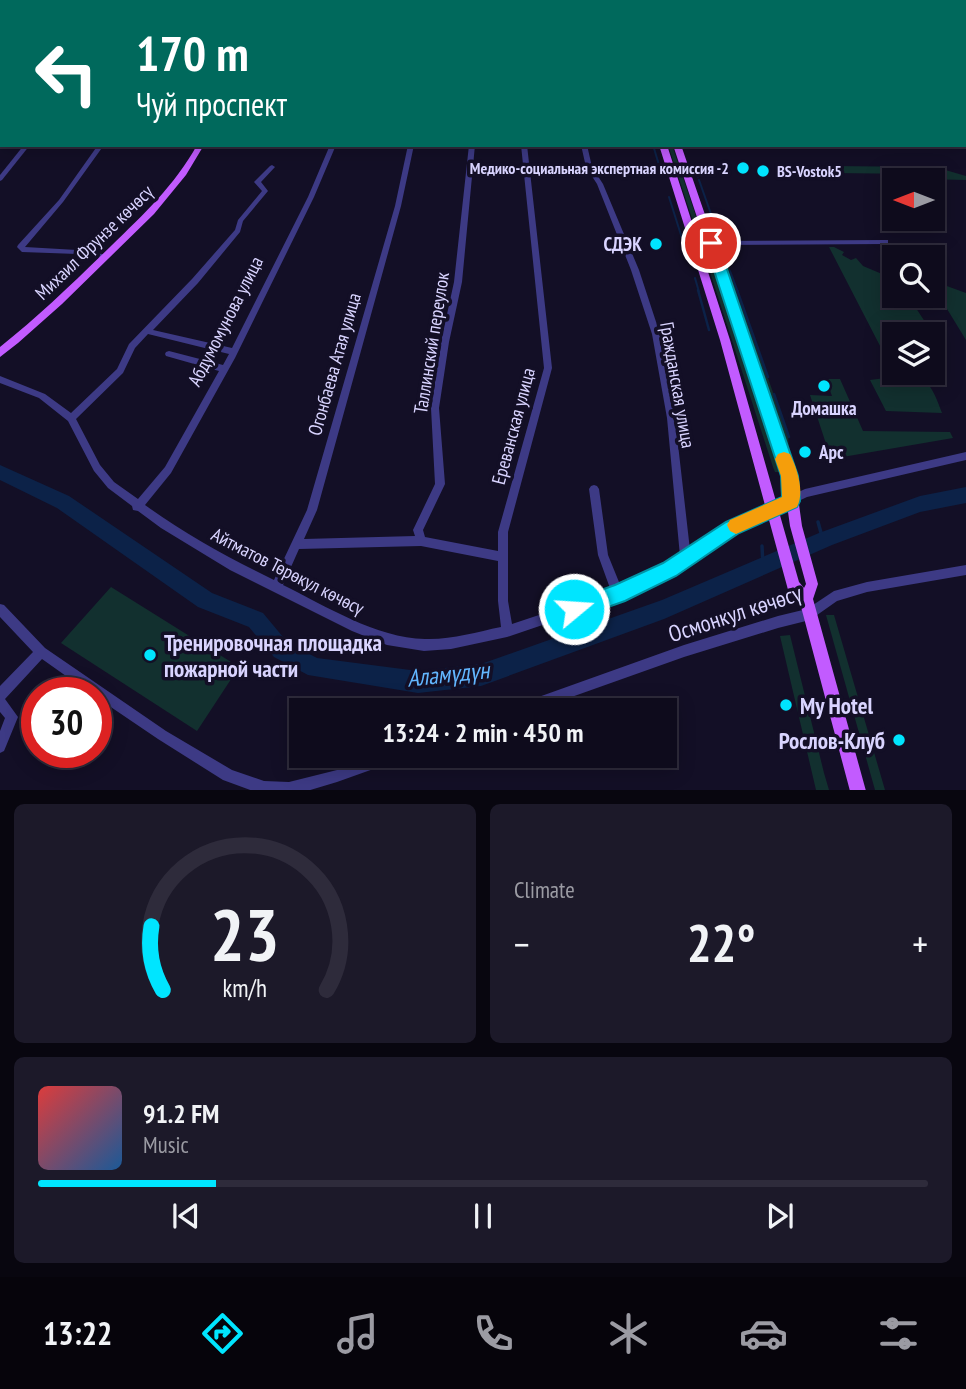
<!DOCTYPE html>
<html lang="en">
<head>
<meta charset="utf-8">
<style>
	body { margin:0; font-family:"PT Sans Narrow",sans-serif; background:#1c1929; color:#f1f3f6; height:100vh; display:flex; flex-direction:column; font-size:26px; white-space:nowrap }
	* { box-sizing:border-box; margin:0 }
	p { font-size:23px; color:#9b9ba3 }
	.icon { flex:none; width:38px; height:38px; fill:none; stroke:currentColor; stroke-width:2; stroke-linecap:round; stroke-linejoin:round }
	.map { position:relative; height:790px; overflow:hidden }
	.sheet { display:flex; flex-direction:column; gap:14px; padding:14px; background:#08060f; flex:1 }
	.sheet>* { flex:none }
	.hud { position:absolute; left:0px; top:0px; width:966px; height:147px; box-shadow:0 4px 18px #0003,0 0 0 2px #2e2b3b; background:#00695c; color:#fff; overflow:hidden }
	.needle { width:46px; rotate:270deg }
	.fabs { position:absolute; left:882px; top:168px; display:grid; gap:14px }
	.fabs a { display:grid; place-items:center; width:63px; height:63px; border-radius:0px; background:#0e0b1c; box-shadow:0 4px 18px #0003,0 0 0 2px #2e2b3b; font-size:35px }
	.speed { position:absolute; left:21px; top:677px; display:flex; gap:14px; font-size:35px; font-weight:700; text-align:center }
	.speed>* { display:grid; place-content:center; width:91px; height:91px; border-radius:50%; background:#0e0b1c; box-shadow:0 4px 18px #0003,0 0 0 2px #2e2b3b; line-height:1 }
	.speed .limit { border:10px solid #d22; background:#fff; color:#111 }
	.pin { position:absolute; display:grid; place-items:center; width:60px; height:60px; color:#fff; margin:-30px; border:4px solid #fff; border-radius:50%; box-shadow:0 2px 7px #0007 }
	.me { position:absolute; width:77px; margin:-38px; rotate:72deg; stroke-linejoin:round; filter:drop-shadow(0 0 5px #0008) }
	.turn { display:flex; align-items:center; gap:24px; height:147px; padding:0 21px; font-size:32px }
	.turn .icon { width:91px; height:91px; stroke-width:2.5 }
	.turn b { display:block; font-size:49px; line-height:60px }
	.big { font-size:52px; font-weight:800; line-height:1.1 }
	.sheet .tile { flex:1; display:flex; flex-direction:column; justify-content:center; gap:10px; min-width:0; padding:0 24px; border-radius:10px; background:#1c1929 }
	.sheet .dial { align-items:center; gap:0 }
	.dial svg { height:182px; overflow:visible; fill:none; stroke:#2e2b3b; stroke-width:7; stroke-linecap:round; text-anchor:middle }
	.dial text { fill:#f1f3f6; stroke:none }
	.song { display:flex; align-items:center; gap:21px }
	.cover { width:84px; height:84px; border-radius:10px; background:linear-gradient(135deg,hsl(0 70% 55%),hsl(210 70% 35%)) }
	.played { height:7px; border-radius:4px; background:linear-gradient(90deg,#00e5ff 20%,#2e2b3b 20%) }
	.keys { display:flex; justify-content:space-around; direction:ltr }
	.heat { display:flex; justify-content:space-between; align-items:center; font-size:38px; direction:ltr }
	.sheet .tiles { flex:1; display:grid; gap:14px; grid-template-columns:1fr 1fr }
	.tile:last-child { grid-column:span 2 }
	.trip { position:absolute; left:289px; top:698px; width:388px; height:70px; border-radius:0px; background:#0e0b1c; box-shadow:0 4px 18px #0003,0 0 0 2px #2e2b3b; font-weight:800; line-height:70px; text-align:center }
	.tabs { display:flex; height:112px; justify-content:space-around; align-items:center; background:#06040b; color:#9b9ba3 }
	.tabs .icon { width:49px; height:49px }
	.tabs .on { color:#00e5ff }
	.tabs b { font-size:32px; color:#f1f3f6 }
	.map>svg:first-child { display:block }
</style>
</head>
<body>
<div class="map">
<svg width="966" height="791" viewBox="0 0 966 791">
	<rect width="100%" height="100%" fill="#130f26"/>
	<g fill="#12302f">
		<path d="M668,145H672L711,261H706Z"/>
		<path d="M830,166L935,167L966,176V180L921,179L917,174L833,173Z"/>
		<path d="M715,245H721L788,435L789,449L786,448L784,444Z"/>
		<path d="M829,247H834L844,252L842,255L851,260L856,258L863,266L894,279V296H908L933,334H894V373C926,373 932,385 942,413L886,411L870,380L893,377L894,373Z"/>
		<path d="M709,269H714L777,457L779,472H775L773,467Z"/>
		<path d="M933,281L966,293V340L933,286Z"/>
		<path d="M826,379H840L863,431L950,432L953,438L831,459L810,395L832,396Z"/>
		<path d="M111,587L239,667L197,731L61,643Z"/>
		<path d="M826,615H834L885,790H875Z"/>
		<path d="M790,635L824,773L829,790H816L780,636Z"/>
	</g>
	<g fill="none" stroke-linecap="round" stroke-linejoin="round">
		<g stroke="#0c2248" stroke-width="2">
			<path d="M653,145L662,175"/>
			<path d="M695,171L698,177"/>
			<path d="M699,180L717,231"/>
			<path d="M669,197L687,254"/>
			<path d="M722,246L729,265"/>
			<path d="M730,271L738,292"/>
			<path d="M695,278L699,292"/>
		</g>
		<g stroke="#0c2248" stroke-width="2.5">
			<path d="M698,290L709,330"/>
			<path d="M737,290L768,377"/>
			<path d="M774,394L789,437"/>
		</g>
		<g stroke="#0c2248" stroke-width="3.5">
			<path d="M818,522L823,540"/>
			<path d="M762,546L763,566"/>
		</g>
		<path fill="#0c2248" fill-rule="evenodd" d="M0,465L69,496L212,593L263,613L288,643L317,658L418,671L481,664L662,600L819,533L920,496L966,487V503L920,512L832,545L664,619L481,686L418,693L308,675L274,657L249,627L198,607L57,508L0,480Z"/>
		<g fill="#3d3a85" fill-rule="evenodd">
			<path d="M194,0H198L197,2H193Z"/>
			<rect x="349" y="0" width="4" height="2"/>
			<rect x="400" y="0" width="4" height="2"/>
			<rect x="470" y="0" width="4" height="2"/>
			<rect x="518" y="0" width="4" height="2"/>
			<rect x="964" y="15" width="2" height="2"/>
			<rect x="0" y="43" width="2" height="2"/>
			<rect x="0" y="97" width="2" height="4"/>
			<path d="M964,116L966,117V122L964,121Z"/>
			<path d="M24,145H30L2,180L0,181V175Z"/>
			<path d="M98,145H104L63,202L25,247L77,250L108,255V259L77,254L22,252L17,247L18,245L59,200Z"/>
			<path d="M330,145H336L314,197L235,358L171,473L145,505C185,534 229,558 274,580L307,510L395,206L408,145H414L401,206L317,510L304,539L415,536L413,530L435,484L431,408L441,342L454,282L469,145H475L462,282L449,342L439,408L445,484L423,530L425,537L498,551V532L544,368L521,145H527L552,368L508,532V601L512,624L611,591L598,555L589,489L591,486L594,485L597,486L599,489L608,555L621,587L680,556L667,418L652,334L631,270L597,184L586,167L581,145H587L592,167L603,184L639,270L660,334L675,418L690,550L728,525L805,489L966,452V460L807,497L736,531L690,562L622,598L507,637L451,649L424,651L387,645L352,631L230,570L161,528L138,511L133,510L132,506L108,488L94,471L68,421L39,398L0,383V376L45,394L71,413L117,369L129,344L192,279L235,230L238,220L262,191L254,182L270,166L272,165L275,167L261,182L268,191L243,221L240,232L198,283L153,330L232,348L308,197ZM148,334L229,354L223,365L169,351L166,352L165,354L166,356L219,371L165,467L138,499L114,482L100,465L76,419L123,373L135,348ZM421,546L498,561V601L501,627C476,632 451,640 425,639C376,638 326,606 283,585L299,549Z"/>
			<path d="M885,240H888V244L711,245L707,243L711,241Z"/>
			<path d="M966,565V575L867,592L837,601L810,620L778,628L684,657L535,710H513L515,706L519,704L684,645L778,616L807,609L834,591L867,582Z"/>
			<path d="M0,604L4,605L45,648L166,731L232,770L264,781L289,782L337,770L375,756H399L397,760L393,762L337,782L307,791H253L223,780L158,739L96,697V693H90L42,659L5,699L18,717L4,751L0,753V731L5,718L0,712V686L33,652L0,617Z"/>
		</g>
		<g fill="#c25bff" fill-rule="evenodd">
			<path d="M0,0H6L0,5Z"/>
			<path d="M94,0H126L121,2H91Z"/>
			<path d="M134,0H165L160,2H131Z"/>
			<path d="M270,0H276L275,2H269Z"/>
			<path d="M529,0H570L582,2H536Z"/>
			<path d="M585,0H617L612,2H582Z"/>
			<path d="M623,0H629L630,2H624Z"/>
			<path d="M760,0H809L823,2H767Z"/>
			<path d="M901,0H966V4L964,2H909Z"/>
			<path d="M197,145H204L186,175L154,214L62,304L18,343L0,357V347C39,316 75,281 111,246C143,215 175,185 197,145Z"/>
			<path d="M659,145H667L730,340L799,582L804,588L806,584L790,526L783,476L673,145H681L795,476L802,526L818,584L813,599L866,791H850L800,603L788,590L787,586L720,340Z"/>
		</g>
	</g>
	<path fill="#00e5ff" stroke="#0095a6" stroke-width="2" d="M711,239L718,243L798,476L800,501L797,507L739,533L676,576L625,601L574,619L567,616L564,609L567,602L615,585L663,563L726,522L782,497L781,476L705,243Z"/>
	<path fill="#f59e0b" d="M784,452L790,454C797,468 805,492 797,507L736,534L730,531L727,525L730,520L782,497L781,476L775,459L778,454Z"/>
	<g fill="#00e5ff" stroke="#130f26" stroke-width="2.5">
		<circle cx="743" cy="168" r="7"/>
		<circle cx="763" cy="171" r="7"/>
		<circle cx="656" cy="244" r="7"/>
		<circle cx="824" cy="386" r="7"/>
		<circle cx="805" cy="452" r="7"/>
		<circle cx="150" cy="655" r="7"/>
		<circle cx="786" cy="705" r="7"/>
		<circle cx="899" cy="740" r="7"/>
	</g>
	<g text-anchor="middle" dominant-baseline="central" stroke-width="7" stroke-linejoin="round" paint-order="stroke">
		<g font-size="16" font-weight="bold" fill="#d9d4ff" stroke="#130f26" text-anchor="end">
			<text x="729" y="168">Медико-социальная экспертная комиссия -2</text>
			<text x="777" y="171" text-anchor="start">BS-Vostok5</text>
		</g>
		<g font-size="19" fill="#d9d4ff" stroke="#130f26">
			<text transform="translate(94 242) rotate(-44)">Михаил Фрунзе көчөсү</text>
			<text transform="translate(225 321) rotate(-63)">Абдумомунова улица</text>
			<text transform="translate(431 343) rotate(-81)">Таллинский переулок</text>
			<text transform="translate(334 364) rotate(-74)">Огонбаева Атая улица</text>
			<text transform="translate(678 385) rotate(80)">Гражданская улица</text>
			<text transform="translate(513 426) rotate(-75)">Ереванская улица</text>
			<text transform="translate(288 571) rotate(27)">Айтматов Төрөкул көчөсү</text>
		</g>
		<g font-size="19" font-weight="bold" fill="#d9d4ff" stroke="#130f26" text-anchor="end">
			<text x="642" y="244">СДЭК</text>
			<text x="824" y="408" text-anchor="middle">Домашка</text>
			<text x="819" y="452" text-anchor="start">Арс</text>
		</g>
		<g font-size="23" fill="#d9d4ff" stroke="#130f26">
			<text transform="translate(735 613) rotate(-18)">Осмонкул көчөсү</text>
		</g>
		<g font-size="23" font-weight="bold" fill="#d9d4ff" stroke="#130f26" text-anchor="start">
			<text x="164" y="642">Тренировочная площадка<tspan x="164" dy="26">пожарной части</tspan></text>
			<text x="800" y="705">My Hotel</text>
			<text x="885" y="740" text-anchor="end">Рослов-Клуб</text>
		</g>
		<g font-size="24" font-style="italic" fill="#62b6ff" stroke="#130f26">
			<text transform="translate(448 674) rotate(-6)">Аламүдүн</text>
		</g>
	</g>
</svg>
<div class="fabs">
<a><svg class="needle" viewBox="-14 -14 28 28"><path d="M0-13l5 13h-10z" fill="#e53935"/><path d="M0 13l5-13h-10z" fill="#9b9ba3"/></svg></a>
<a><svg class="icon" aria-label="search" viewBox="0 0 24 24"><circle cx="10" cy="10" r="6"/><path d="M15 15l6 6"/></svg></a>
<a><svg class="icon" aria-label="layers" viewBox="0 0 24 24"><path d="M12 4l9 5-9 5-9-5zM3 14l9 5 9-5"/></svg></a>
</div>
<div class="speed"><div class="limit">30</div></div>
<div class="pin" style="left:711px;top:243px;background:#d93025"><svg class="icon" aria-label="arrive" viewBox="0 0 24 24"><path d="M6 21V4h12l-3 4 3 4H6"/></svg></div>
<svg class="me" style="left:574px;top:609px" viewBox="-20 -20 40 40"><circle r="17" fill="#00e5ff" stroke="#fff" stroke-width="3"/><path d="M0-11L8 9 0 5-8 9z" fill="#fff"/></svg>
<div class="trip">13:24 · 2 min · 450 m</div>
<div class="hud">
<div class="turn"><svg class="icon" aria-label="left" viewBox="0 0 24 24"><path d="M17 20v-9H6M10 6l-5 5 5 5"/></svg><div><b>170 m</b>Чуй проспект</div></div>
</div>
</div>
<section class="sheet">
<div class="tiles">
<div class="tile dial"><svg viewBox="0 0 100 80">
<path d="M14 69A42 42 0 1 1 86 69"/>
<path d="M14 69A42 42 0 0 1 9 41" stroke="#00e5ff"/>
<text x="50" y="56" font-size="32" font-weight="700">23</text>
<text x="50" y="72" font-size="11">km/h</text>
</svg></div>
<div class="tile"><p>Climate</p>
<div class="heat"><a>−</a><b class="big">22°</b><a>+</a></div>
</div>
<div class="tile">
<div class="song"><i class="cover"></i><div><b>91.2 FM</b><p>Music</p></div></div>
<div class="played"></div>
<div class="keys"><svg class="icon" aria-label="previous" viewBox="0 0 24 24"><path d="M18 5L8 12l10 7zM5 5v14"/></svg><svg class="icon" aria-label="pause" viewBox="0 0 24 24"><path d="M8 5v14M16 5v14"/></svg><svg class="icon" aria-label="next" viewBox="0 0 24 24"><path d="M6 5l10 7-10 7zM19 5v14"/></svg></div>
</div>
</div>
</section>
<nav class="tabs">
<b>13:22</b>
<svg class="icon on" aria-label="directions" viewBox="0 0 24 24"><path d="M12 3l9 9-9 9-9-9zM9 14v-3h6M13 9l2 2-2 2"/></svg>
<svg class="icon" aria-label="music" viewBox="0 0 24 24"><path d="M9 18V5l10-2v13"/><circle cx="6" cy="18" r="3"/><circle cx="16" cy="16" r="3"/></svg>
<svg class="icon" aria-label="phone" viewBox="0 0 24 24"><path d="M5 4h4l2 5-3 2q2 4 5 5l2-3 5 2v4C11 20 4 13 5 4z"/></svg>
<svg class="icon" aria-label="climate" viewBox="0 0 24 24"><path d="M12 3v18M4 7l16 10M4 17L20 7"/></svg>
<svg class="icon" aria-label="car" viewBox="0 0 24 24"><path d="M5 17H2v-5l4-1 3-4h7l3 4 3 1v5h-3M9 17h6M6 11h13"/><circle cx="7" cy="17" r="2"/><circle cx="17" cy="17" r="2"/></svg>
<svg class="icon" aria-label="filters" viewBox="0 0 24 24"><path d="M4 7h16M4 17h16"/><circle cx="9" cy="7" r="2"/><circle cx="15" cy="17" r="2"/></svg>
</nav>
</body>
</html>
